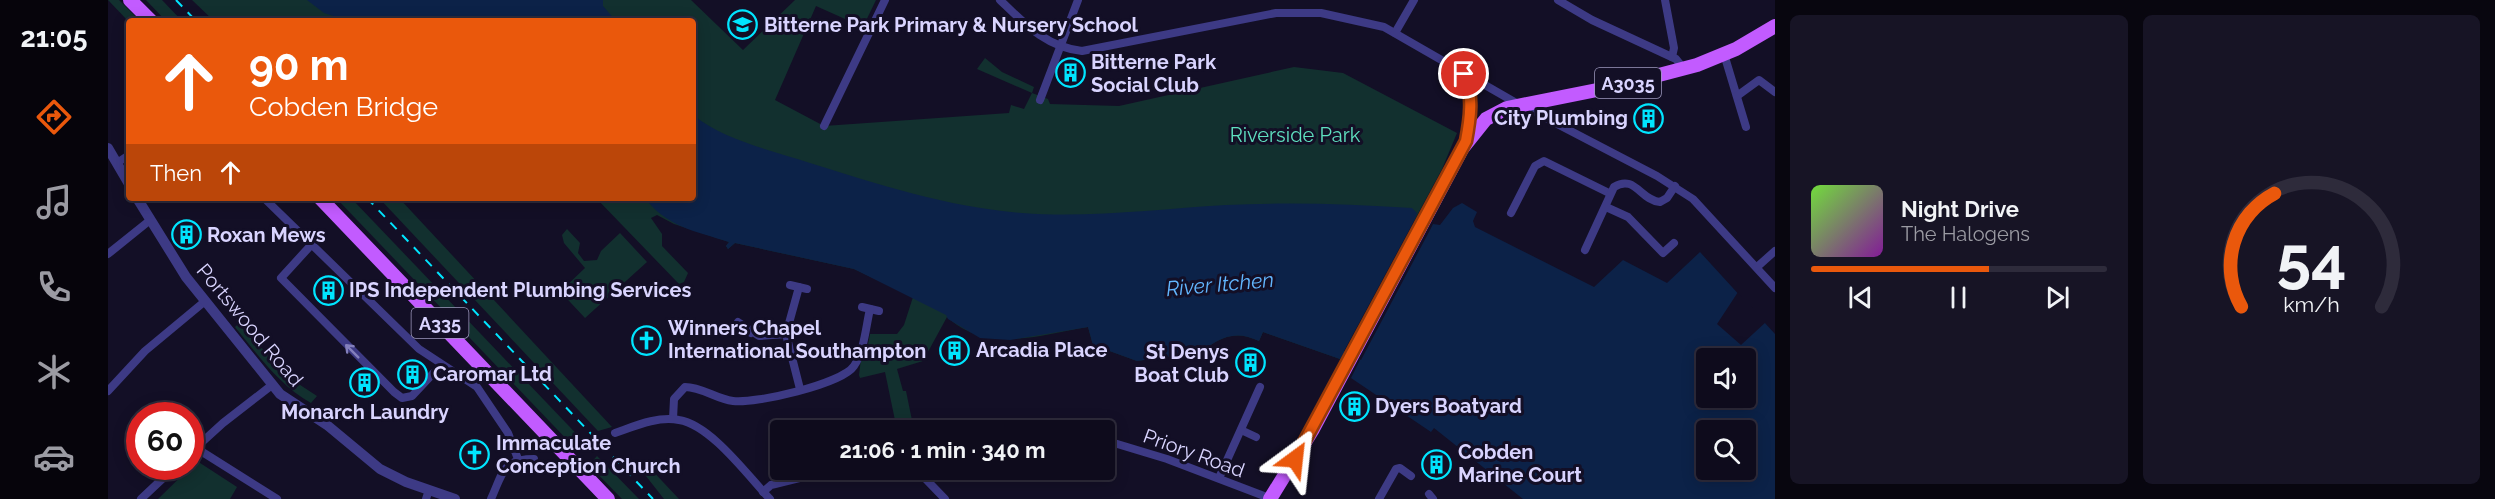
<!DOCTYPE html>
<html lang="en">
<head>
<meta charset="utf-8">
<style>
	body { margin:0; font-family:Raleway,sans-serif; background:#171425; color:#f1f3f6; height:100vh; display:flex; flex-direction:column; font-size:22px; white-space:nowrap }
	* { box-sizing:border-box; margin:0 }
	p { font-size:20px; color:#9b9ba3 }
	.icon { flex:none; width:33px; height:33px; fill:none; stroke:currentColor; stroke-width:2; stroke-linecap:round; stroke-linejoin:round }
	.map { position:relative; flex:1; overflow:hidden }
	.details { display:flex; flex-direction:column; gap:15px; padding:15px; background:#08060f; width:720px }
	.details>* { flex:none }
	.banner { position:absolute; left:18px; top:18px; width:570px; height:183px; border-radius:6px; box-shadow:0 3px 15px #0003,0 0 0 2px #2e2b3b; background:#ea580c; color:#fff; overflow:hidden }
	.fabs { position:absolute; left:1588px; top:348px; display:grid; gap:12px }
	.fabs a { display:grid; place-items:center; width:60px; height:60px; border-radius:6px; background:#0e0b1c; box-shadow:0 3px 15px #0003,0 0 0 2px #2e2b3b; font-size:30px }
	.speed { position:absolute; left:18px; top:402px; display:flex; gap:12px; font-size:30px; font-weight:700; text-align:center }
	.speed>* { display:grid; place-content:center; width:78px; height:78px; border-radius:50%; background:#0e0b1c; box-shadow:0 3px 15px #0003,0 0 0 2px #2e2b3b; line-height:1 }
	.speed .limit { border:9px solid #d22; background:#fff; color:#111 }
	.pin { position:absolute; display:grid; place-items:center; width:51px; height:51px; color:#fff; margin:-26px; border:3px solid #fff; border-radius:50%; box-shadow:0 2px 6px #0007 }
	.me { position:absolute; width:66px; margin:-33px; rotate:30deg; stroke-linejoin:round; filter:drop-shadow(0 0 4px #0008) }
	.turn { display:flex; align-items:center; gap:21px; height:126px; padding:0 24px; font-size:27px }
	.turn .icon { width:78px; height:78px; stroke-width:2.5 }
	.turn b { display:block; font-size:42px; line-height:51px }
	.then { display:flex; align-items:center; height:57px; padding:0 24px; background:#0003; gap:12px; font-size:22px }
	.details .tile { flex:1; display:flex; flex-direction:column; justify-content:center; gap:9px; min-width:0; padding:0 21px; border-radius:9px; background:#171425 }
	.details .dial { align-items:center; gap:0 }
	.dial svg { height:156px; overflow:visible; fill:none; stroke:#2e2b3b; stroke-width:7; stroke-linecap:round; text-anchor:middle }
	.dial text { fill:#f1f3f6; stroke:none }
	.song { display:flex; align-items:center; gap:18px }
	.cover { width:72px; height:72px; border-radius:9px; background:linear-gradient(135deg,hsl(100 70% 55%),hsl(290 70% 35%)) }
	.played { height:6px; border-radius:3px; background:linear-gradient(90deg,#ea580c 60%,#2e2b3b 60%) }
	.keys { display:flex; justify-content:space-around; direction:ltr }
	.details .tiles { flex:1; display:grid; gap:15px; grid-template-columns:repeat(2,1fr) }
	.trip { position:absolute; left:662px; top:420px; width:345px; height:60px; border-radius:6px; background:#0e0b1c; box-shadow:0 3px 15px #0003,0 0 0 2px #2e2b3b; font-weight:700; line-height:60px; text-align:center }
	main { display:flex; flex:1; min-height:0 }
	.dock { display:flex; flex-direction:column; width:108px; justify-content:space-around; align-items:center; background:#06040b; color:#9b9ba3 }
	.dock .icon { width:42px; height:42px }
	.dock .active { color:#ea580c }
	.dock b { font-size:27px; color:#f1f3f6 }
	.map>svg:first-child { display:block }
</style>
</head>
<body>
<main>
<nav class="dock">
<b>21:05</b>
<svg class="icon active" aria-label="directions" viewBox="0 0 24 24"><path d="M12 3l9 9-9 9-9-9zM9 14v-3h6M13 9l2 2-2 2"/></svg>
<svg class="icon" aria-label="music" viewBox="0 0 24 24"><path d="M9 18V5l10-2v13"/><circle cx="6" cy="18" r="3"/><circle cx="16" cy="16" r="3"/></svg>
<svg class="icon" aria-label="phone" viewBox="0 0 24 24"><path d="M5 4h4l2 5-3 2q2 4 5 5l2-3 5 2v4C11 20 4 13 5 4z"/></svg>
<svg class="icon" aria-label="climate" viewBox="0 0 24 24"><path d="M12 3v18M4 7l16 10M4 17L20 7"/></svg>
<svg class="icon" aria-label="car" viewBox="0 0 24 24"><path d="M5 17H2v-5l4-1 3-4h7l3 4 3 1v5h-3M9 17h6M6 11h13"/><circle cx="7" cy="17" r="2"/><circle cx="17" cy="17" r="2"/></svg>
</nav>
<div class="map">
<svg width="1667" height="499" viewBox="0 0 1667 499">
	<rect width="100%" height="100%" fill="#130f26"/>
	<g fill="#12302f">
		<path d="M0,0H11L32,21L21,22Z"/>
		<path d="M38,0H54L74,21H58Z"/>
		<path d="M84,0H583L635,50L687,0H768L755,27L708,6L667,100L716,126L901,113L903,105L916,109L924,93L869,69L877,58L894,72L926,87L924,93L940,99L942,104L1011,106L1186,67L1235,73L1349,133L1334,169L1232,359L1155,332L1151,341C1133,332 1118,334 1101,346L1100,351L1029,361L985,345L980,327C932,335 879,354 839,317L815,361L789,369L795,391H798L806,430H789L777,372L752,378L751,375L754,351L759,350L762,334H789L796,325L805,297L746,269L627,243L620,249L618,246L621,242L566,224L549,215L543,218L554,234V246L580,273L576,282L571,284L488,198H585V21H106Z"/>
		<path d="M228,198H243L480,446L467,448Z"/>
		<path d="M271,198H291L504,427L490,431Z"/>
		<path d="M459,229L472,243L470,253L476,261L489,260L493,251L512,233L539,262L477,318L448,287L454,290L477,268L456,243L454,235Z"/>
		<path d="M130,324L186,381L209,396L203,403C172,386 150,355 127,327Z"/>
		<path d="M489,456L531,499H514L481,465Z"/>
		<path d="M89,461L129,487L122,499H50Z"/>
		<path d="M539,465L571,499H556L534,471Z"/>
	</g>
	<g fill="#0c2248" fill-rule="evenodd">
		<path d="M199,0H495V6L508,21H241L216,13Z"/>
		<path d="M585,115C618,141 663,150 702,163C772,185 840,207 914,213C982,218 1050,209 1118,205C1181,202 1241,204 1304,208L1309,213L1306,221L1322,230L1325,224L1332,225L1345,208L1354,203L1369,212L1365,221L1367,227L1486,287L1515,260L1559,283L1592,252L1667,334V499H1415L1326,428L1323,432L1243,378L1252,360L1237,351L1232,359L1155,332L1151,341C1133,332 1118,334 1101,346L1100,351L1029,361L985,345L980,327L902,340L872,338L840,319L838,315L746,269L627,243L620,249L618,246L621,242C587,231 559,227 537,198H585ZM1599,358H1638V398H1599ZM1599,430H1638V470H1599Z"/>
	</g>
	<g fill="#130f26">
		<path d="M1306,221L1322,230L1253,360L1236,351Z"/>
		<path d="M1630,292L1658,322L1633,345L1609,324Z"/>
	</g>
	<g fill="none" stroke-linecap="round" stroke-linejoin="round">
		<g stroke="#3d3a85" stroke-width="8">
			<path d="M892,0C917,24 938,47 974,51L1168,13H1213L1276,27L1410,104"/>
			<path d="M1450,0L1484,20L1568,59L1576,69"/>
			<path d="M1557,0L1566,48L1564,57"/>
			<path d="M1287,33L1306,0"/>
			<path d="M1616,54L1638,127"/>
			<path d="M1356,74C1366,94 1362,120 1359,141"/>
			<path d="M1629,96L1651,80L1667,92"/>
			<path d="M932,100L970,0"/>
			<path d="M1420,102L1430,114L1549,176L1585,199L1667,288"/>
			<path d="M716,126L777,0"/>
			<path d="M9,163L21,155"/>
			<path d="M156,198L311,349L369,387L400,433L410,459"/>
			<path d="M1498,207L1520,217L1555,253L1566,243"/>
			<path d="M1403,213L1427,166L1436,161L1501,193"/>
			<path d="M204,244L173,278L286,392L294,398L304,396L333,365"/>
			<path d="M1477,250L1506,187C1527,174 1532,200 1552,202L1559,198L1567,186"/>
			<path d="M0,254L41,221"/>
			<path d="M1649,267L1667,251"/>
			<path d="M682,285L699,289"/>
			<path d="M691,287L678,334L692,389"/>
			<path d="M754,307L771,311"/>
			<path d="M630,322L651,336L678,334"/>
			<path d="M643,333L648,325"/>
			<path d="M0,391L37,351L96,302"/>
			<path d="M565,419L566,399L577,387C594,387 608,399 625,401C647,404 734,384 746,366C756,352 758,326 762,309"/>
			<path d="M1133,430L1148,437"/>
			<path d="M507,433C527,426 549,416 571,420C603,425 640,476 662,499"/>
			<path d="M996,440L1059,459L1164,499"/>
			<path d="M88,448L169,499"/>
			<path d="M82,453L115,423L164,385"/>
			<path d="M809,470L837,499"/>
			<path d="M1111,478L1152,387"/>
			<path d="M655,492L663,485L724,470"/>
			<path d="M1321,494L1325,499"/>
			<path d="M33,499L68,466"/>
			<path d="M318,499L321,490"/>
			<path d="M383,499C395,473 394,459 426,459"/>
			<path d="M1271,499L1288,469L1292,468L1303,476"/>
		</g>
		<g stroke="#3d3a85" stroke-width="10">
			<path d="M0,148L21,184"/>
			<path d="M29,198L78,277L172,394L219,425L272,469L298,482L347,499"/>
		</g>
		<g stroke="#c25bff" stroke-width="14">
			<path d="M22,0L43,21"/>
			<path d="M212,198L500,499"/>
			<path d="M1162,499L1205,429L1354,149L1378,119L1399,108L1509,86L1589,65L1628,49L1667,26"/>
		</g>
		<g stroke="#00e5ff" stroke-width="2" stroke-dasharray="9 8" stroke-linecap="butt">
			<path d="M68,0L88,21"/>
			<path d="M259,198L545,499"/>
		</g>
	</g>
	<defs><path id="oneway-shaft" d="M-6 0H5M1.5-3L5.5 0L1.5 3" fill="none" stroke-width="1.6" stroke-linecap="round" stroke-linejoin="round" transform="scale(1.5)"/></defs>
	<use stroke="#837fbc" href="#oneway-shaft" transform="translate(244 351) rotate(-135)"/>
	<g fill="none" stroke-linecap="round" stroke-linejoin="round">
		<defs>
			<path id="route" d="M1187,459L1358,141C1362,120 1366,94 1356,74"/>
		</defs>
		<use href="#route" stroke="#983908" stroke-width="15"/>
		<use href="#route" stroke="#ea580c" stroke-width="10"/>
	</g>
	<defs>
		<symbol id="school-ring" viewBox="-11 -11 22 22"><circle r="9.5" fill="#130f26" stroke="#00e5ff" stroke-width="1.5"/><path d="M0-5L7-2L0 1L-7-2ZM-4 1L0 2.5L4 1V4Q0 6-4 4Z" fill="#00e5ff"/></symbol>
		<symbol id="building-ring" viewBox="-11 -11 22 22"><circle r="9.5" fill="#130f26" stroke="#00e5ff" stroke-width="1.5"/><path d="M-4-6H4V6H1V3H-1V6H-4ZM-2.5-4.3h1.7v1.8h-1.7ZM.8-4.3h1.7v1.8H.8ZM-2.5-1h1.7V.8h-1.7ZM.8-1h1.7V.8H.8Z" fill="#00e5ff"/></symbol>
		<symbol id="church-ring" viewBox="-11 -11 22 22"><circle r="9.5" fill="#130f26" stroke="#00e5ff" stroke-width="1.5"/><path d="M-1.2-6h2.4v3.5h3.3v2.4h-3.3V6h-2.4V-.1h-3.3v-2.4h3.3Z" fill="#00e5ff"/></symbol>
	</defs>
	<g fill-rule="evenodd">
		<use href="#school-ring" x="618" y="8" width="33" height="33"/>
		<use href="#building-ring" x="946" y="56" width="33" height="33"/>
		<use href="#building-ring" x="1524" y="102" width="33" height="33"/>
		<use href="#building-ring" x="62" y="218" width="33" height="33"/>
		<use href="#building-ring" x="204" y="274" width="33" height="33"/>
		<use href="#church-ring" x="522" y="324" width="33" height="33"/>
		<use href="#building-ring" x="830" y="334" width="33" height="33"/>
		<use href="#building-ring" x="1126" y="346" width="33" height="33"/>
		<use href="#building-ring" x="288" y="358" width="33" height="33"/>
		<use href="#building-ring" x="240" y="366" width="33" height="33"/>
		<use href="#building-ring" x="1230" y="390" width="33" height="33"/>
		<use href="#church-ring" x="350" y="438" width="33" height="33"/>
		<use href="#building-ring" x="1312" y="448" width="33" height="33"/>
	</g>
	<g text-anchor="middle" dominant-baseline="central" stroke-width="6" stroke-linejoin="round" paint-order="stroke">
		<g fill="#130f26" stroke="#9e99be" stroke-width="1.5">
			<rect x="1487" y="68" width="66" height="30" rx="4.5"/>
			<rect x="303.5" y="308" width="57" height="30" rx="4.5"/>
		</g>
		<g font-size="18" font-weight="bold" fill="#d9d4ff">
			<text x="1520" y="83">A3035</text>
			<text x="332" y="323">A335</text>
		</g>
		<g font-size="20" font-weight="bold" fill="#d9d4ff" stroke="#130f26" text-anchor="start">
			<text x="656" y="25">Bitterne Park Primary &amp; Nursery School</text>
			<text x="983" y="62">Bitterne Park<tspan x="983" dy="23">Social Club</tspan></text>
			<text x="1520" y="118" text-anchor="end">City Plumbing</text>
			<text x="99" y="235">Roxan Mews</text>
			<text x="241" y="290">IPS Independent Plumbing Services</text>
			<text x="560" y="328">Winners Chapel<tspan x="560" dy="23">International Southampton</tspan></text>
			<text x="868" y="350">Arcadia Place</text>
			<text x="1121" y="352" text-anchor="end">St Denys<tspan x="1121" dy="23">Boat Club</tspan></text>
			<text x="325" y="374">Caromar Ltd</text>
			<text x="1267" y="406">Dyers Boatyard</text>
			<text x="257" y="412" text-anchor="middle">Monarch Laundry</text>
			<text x="388" y="443">Immaculate<tspan x="388" dy="23">Conception Church</tspan></text>
			<text x="1350" y="452">Cobden<tspan x="1350" dy="23">Marine Court</tspan></text>
		</g>
		<g font-size="20" fill="#5fe0c0" stroke="#130f26">
			<text x="1187" y="135">Riverside Park</text>
		</g>
		<g font-size="20" fill="#d9d4ff" stroke="#130f26">
			<text transform="translate(142 325) rotate(50)">Portswood Road</text>
			<text transform="translate(1086 453) rotate(20)">Priory Road</text>
		</g>
		<g font-size="21" font-style="italic" fill="#62b6ff" stroke="#130f26">
			<text transform="translate(1112 284) rotate(-5)">River Itchen</text>
		</g>
	</g>
</svg>
<div class="fabs">
<a><svg class="icon" aria-label="sound" viewBox="0 0 24 24"><path d="M4 9h4l5-4v14l-5-4H4zM17 9q2 3 0 6"/></svg></a>
<a><svg class="icon" aria-label="search" viewBox="0 0 24 24"><circle cx="10" cy="10" r="6"/><path d="M15 15l6 6"/></svg></a>
</div>
<div class="speed"><div class="limit">60</div></div>
<div class="pin" style="left:1356px;top:74px;background:#d93025"><svg class="icon" aria-label="arrive" viewBox="0 0 24 24"><path d="M6 21V4h12l-3 4 3 4H6"/></svg></div>
<svg class="me" style="left:1187px;top:459px" viewBox="-20 -20 40 40"><path d="M0-17L14 15 0 8-14 15z" fill="#ea580c" stroke="#fff" stroke-width="4"/></svg>
<div class="trip">21:06 · 1 min · 340 m</div>
<div class="banner">
<div class="turn"><svg class="icon" aria-label="ahead" viewBox="0 0 24 24"><path d="M12 20V5M6 11l6-6 6 6"/></svg><div><b>90 m</b>Cobden Bridge</div></div>
<div class="then">Then<svg class="icon" aria-label="ahead" viewBox="0 0 24 24"><path d="M12 20V5M6 11l6-6 6 6"/></svg></div>
</div>
</div>
<section class="details">
<div class="tiles">
<div class="tile">
<div class="song"><i class="cover"></i><div><b>Night Drive</b><p>The Halogens</p></div></div>
<div class="played"></div>
<div class="keys"><svg class="icon" aria-label="previous" viewBox="0 0 24 24"><path d="M18 5L8 12l10 7zM5 5v14"/></svg><svg class="icon" aria-label="pause" viewBox="0 0 24 24"><path d="M8 5v14M16 5v14"/></svg><svg class="icon" aria-label="next" viewBox="0 0 24 24"><path d="M6 5l10 7-10 7zM19 5v14"/></svg></div>
</div>
<div class="tile dial"><svg viewBox="0 0 100 80">
<path d="M14 69A42 42 0 1 1 86 69"/>
<path d="M14 69A42 42 0 0 1 31 11" stroke="#ea580c"/>
<text x="50" y="56" font-size="32" font-weight="700">54</text>
<text x="50" y="72" font-size="11">km/h</text>
</svg></div>
</div>
</section>
</main>
</body>
</html>
